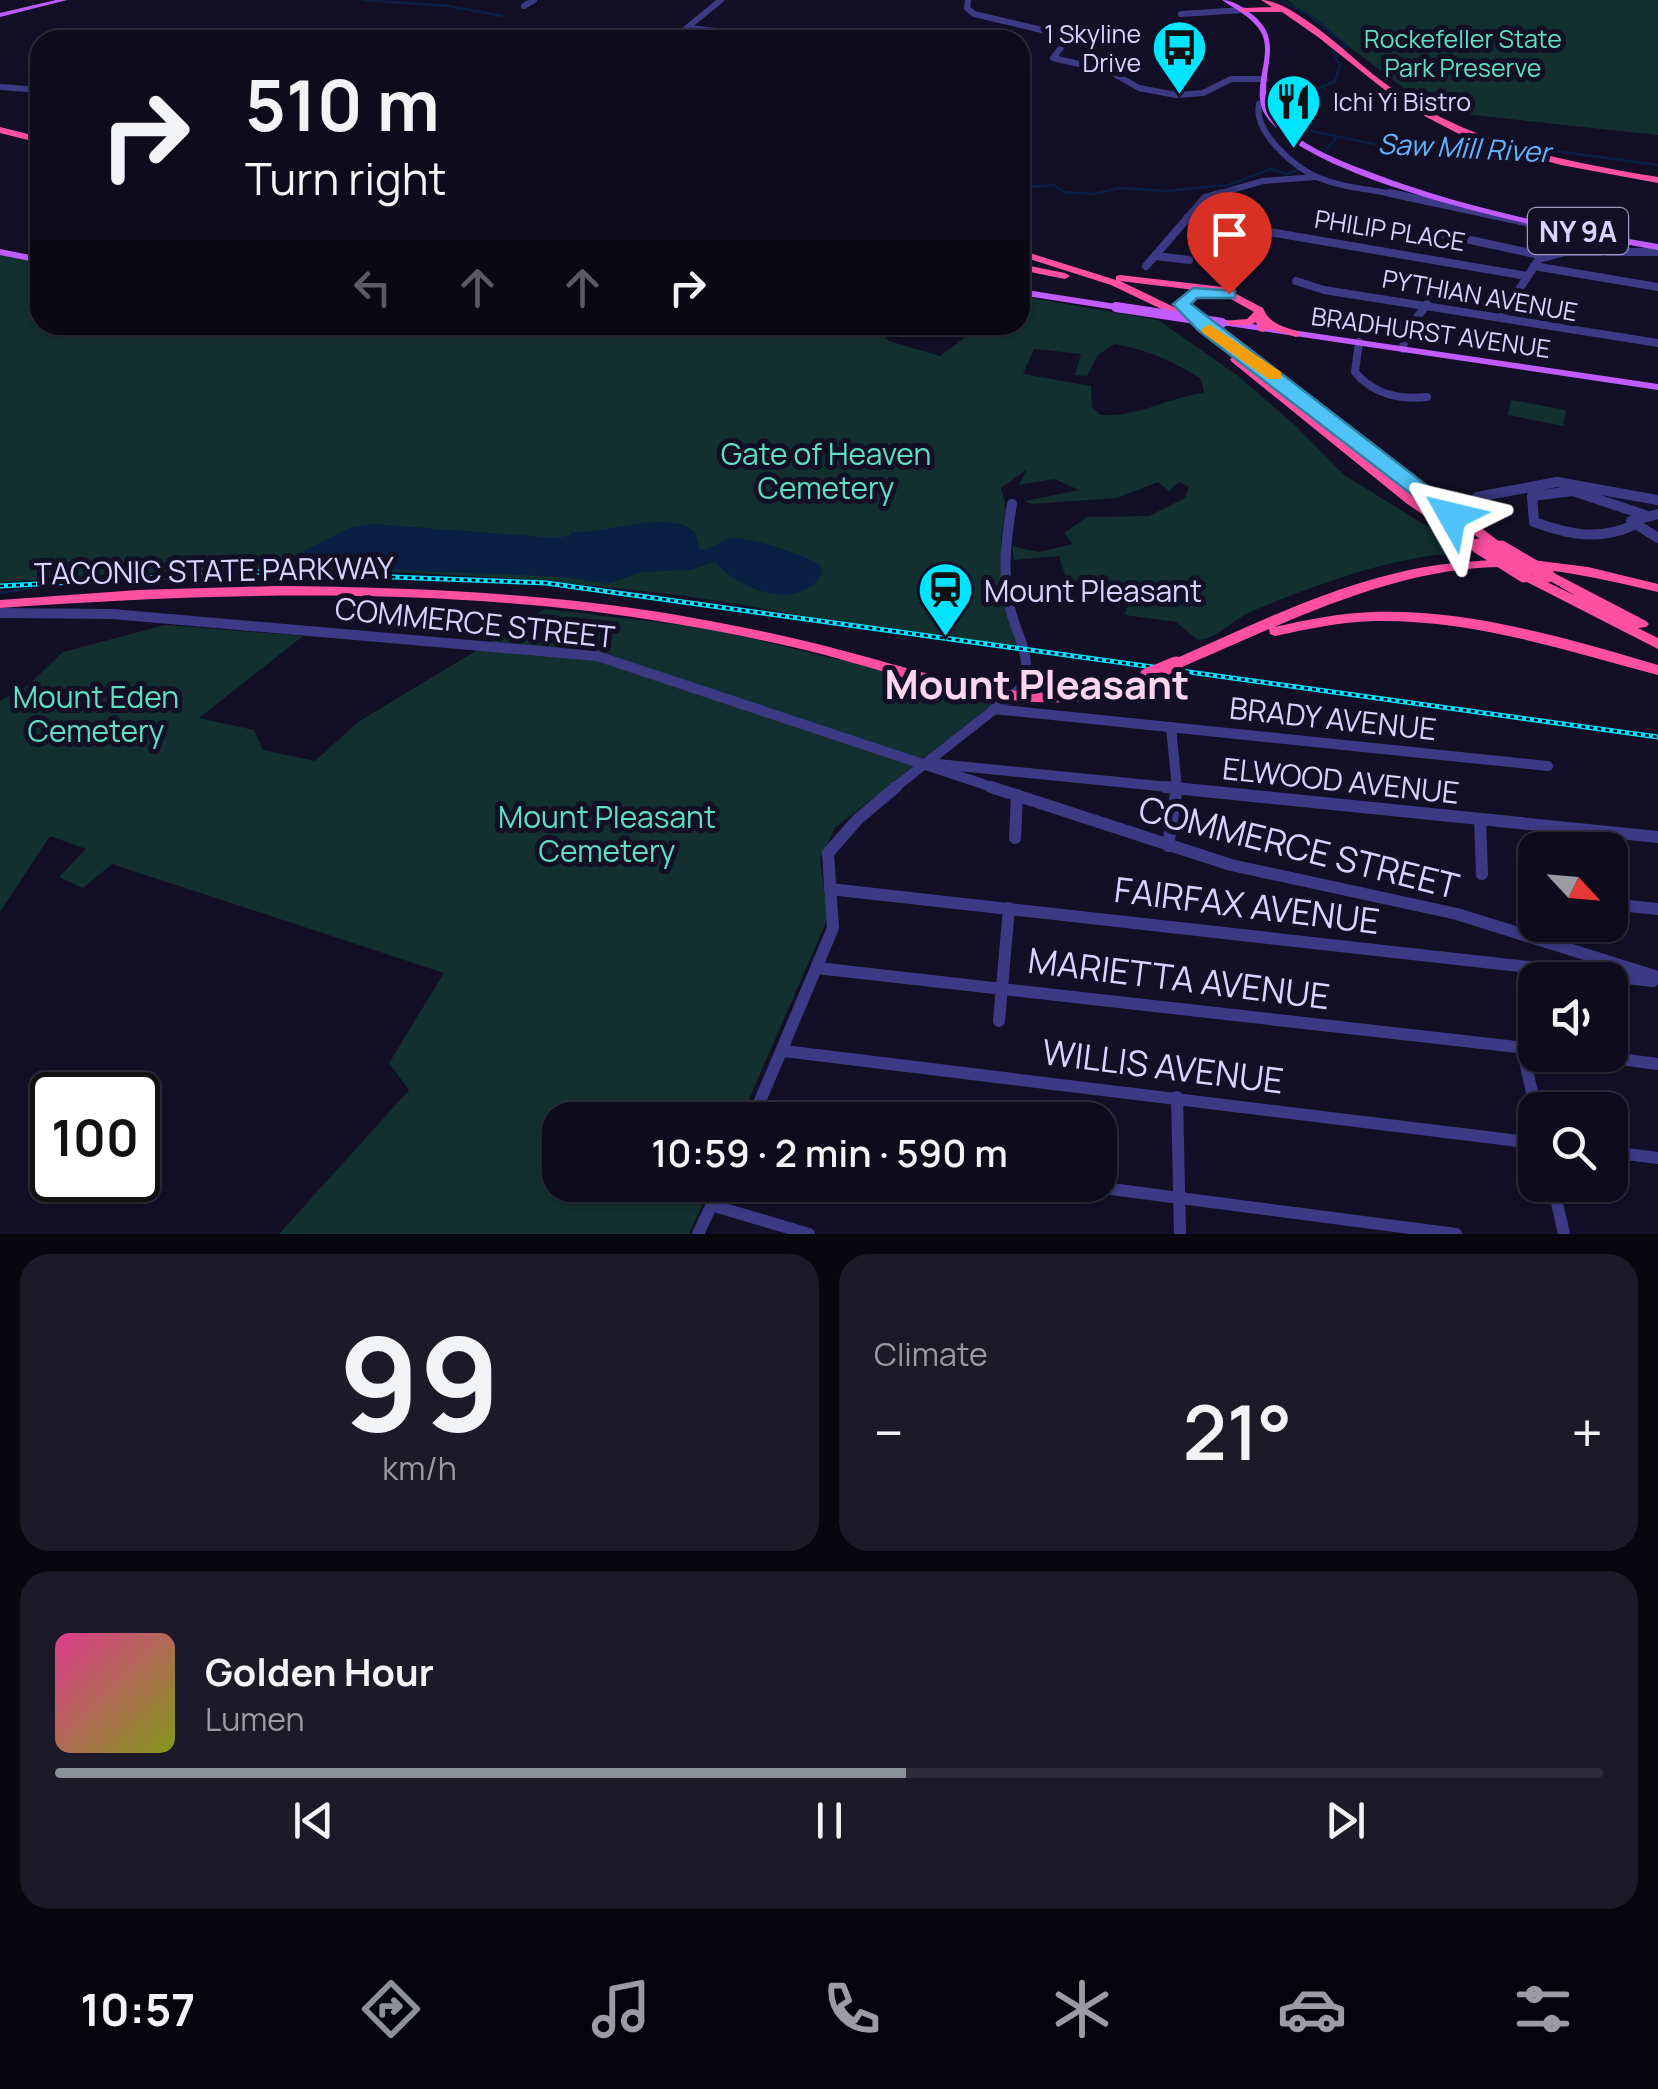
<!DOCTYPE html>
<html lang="en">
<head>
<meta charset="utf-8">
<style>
	body { margin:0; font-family:Manrope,sans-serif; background:#1c1929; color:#f1f3f6; height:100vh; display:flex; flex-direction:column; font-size:38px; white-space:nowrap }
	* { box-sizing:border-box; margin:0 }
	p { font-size:32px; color:#9b9ba3 }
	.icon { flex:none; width:55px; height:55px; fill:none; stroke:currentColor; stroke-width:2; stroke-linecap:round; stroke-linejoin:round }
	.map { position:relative; height:1234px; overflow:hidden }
	.drawer { display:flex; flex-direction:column; gap:20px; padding:20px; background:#08060f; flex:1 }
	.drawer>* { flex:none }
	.hud { position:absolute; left:30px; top:30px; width:1000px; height:305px; border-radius:30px; box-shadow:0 2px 8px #0004,0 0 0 2px #2e2b3b; background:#0e0b1c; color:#f1f3f6; overflow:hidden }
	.needle { width:65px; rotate:116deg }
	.buttons { position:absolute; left:1518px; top:832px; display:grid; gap:20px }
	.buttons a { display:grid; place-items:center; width:110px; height:110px; border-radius:20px; background:#0e0b1c; box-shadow:0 2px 8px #0004,0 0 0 2px #2e2b3b; font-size:50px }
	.speed { position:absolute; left:30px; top:1072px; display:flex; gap:20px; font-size:50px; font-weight:700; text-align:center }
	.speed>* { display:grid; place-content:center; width:130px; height:130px; border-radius:50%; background:#0e0b1c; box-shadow:0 2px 8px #0004,0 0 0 2px #2e2b3b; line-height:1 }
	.speed .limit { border:5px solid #111; border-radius:15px; background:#fff; color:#111 }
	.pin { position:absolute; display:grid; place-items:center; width:85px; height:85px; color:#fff; margin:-102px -42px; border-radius:50% 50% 50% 0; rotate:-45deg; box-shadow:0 0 10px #0007 }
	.pin .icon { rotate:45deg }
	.me { position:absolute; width:110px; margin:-55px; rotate:307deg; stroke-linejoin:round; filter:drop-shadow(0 0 8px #0008) }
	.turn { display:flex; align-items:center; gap:35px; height:210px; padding:0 50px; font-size:45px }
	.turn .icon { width:130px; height:130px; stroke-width:2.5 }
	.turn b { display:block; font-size:70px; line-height:85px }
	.lanes { display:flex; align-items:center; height:95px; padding:0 50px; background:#0003; justify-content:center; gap:50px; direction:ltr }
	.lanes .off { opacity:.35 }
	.big { font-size:75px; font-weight:600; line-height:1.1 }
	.drawer .tile { flex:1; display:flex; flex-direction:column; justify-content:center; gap:15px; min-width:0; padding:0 35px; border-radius:30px; background:#1c1929 }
	.drawer .dial { align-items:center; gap:0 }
	.dial b { font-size:130px; line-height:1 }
	.song { display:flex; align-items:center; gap:30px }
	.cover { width:120px; height:120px; border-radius:15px; background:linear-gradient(135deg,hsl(330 70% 55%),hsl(70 70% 35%)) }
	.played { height:10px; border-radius:5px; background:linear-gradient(90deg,#8c9099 55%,#2e2b3b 55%) }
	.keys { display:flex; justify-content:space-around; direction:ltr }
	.heat { display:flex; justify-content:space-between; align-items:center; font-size:55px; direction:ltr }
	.drawer .tiles { flex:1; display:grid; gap:20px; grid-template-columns:1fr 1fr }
	.tile:last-child { grid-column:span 2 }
	.trip { position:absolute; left:542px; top:1102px; width:575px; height:100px; border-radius:30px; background:#0e0b1c; box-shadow:0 2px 8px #0004,0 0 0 2px #2e2b3b; font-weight:600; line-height:100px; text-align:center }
	.menu { display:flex; height:160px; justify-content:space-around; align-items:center; background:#06040b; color:#9b9ba3 }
	.menu .icon { width:70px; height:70px }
	.menu .current { color:#8c9099 }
	.menu b { font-size:45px; color:#f1f3f6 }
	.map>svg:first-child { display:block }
</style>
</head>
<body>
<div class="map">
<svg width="1658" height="1234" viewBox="0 0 1658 1234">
	<rect width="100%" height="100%" fill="#130f26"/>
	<g fill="#12302f" fill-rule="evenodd">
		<path d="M1287,0H1658V135L1434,111Z"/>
		<path d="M0,254L40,262V325H886L884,335L889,341L940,356L965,337L939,327L1020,325V296L1158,320L1237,375L1297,427L1344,475L1469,552C1391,556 1324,582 1252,611C1234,619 1217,639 1198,640L1176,622L1125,615L1127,603L1094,585L1068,584L1059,556L1014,560L1012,546L1039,552L1073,544L1064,533L1087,517L1149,516L1185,498L1189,487L1179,482L1169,491L1158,482L1117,498L1031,504L1025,501L1079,490L1054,479L1019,485L1027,469L1001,488C1010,515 1002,517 1001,542C1000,575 1014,612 1021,645C902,640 779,607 660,593C441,567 220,562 0,583ZM1114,344C1148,350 1171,360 1201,379L1204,393C1167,398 1139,417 1100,415L1092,407L1091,386L1023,374L1034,349L1081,354L1075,375L1087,376L1098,355Z"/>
		<path d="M1511,400L1566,410L1563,426L1508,415Z"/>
		<path d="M545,609L707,628L1000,698L835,828L820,858L828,918L740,1120H560V1185H711L689,1234H279L409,1090L389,1063L444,973L112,864L83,888L59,877L86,849L50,836L0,912V701L26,687L63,652L165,625L303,636L199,718L254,730L263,750L315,761L358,722Z"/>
	</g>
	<path fill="#0a1f44" d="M660,522L682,524L695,532L700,550C713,550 717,542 728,539C748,535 803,555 819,564L822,574C797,614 737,588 715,562L690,570L642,572L607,584L566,577L276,565L351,527L374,524L557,538L571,535L570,532C600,533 628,523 660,522Z"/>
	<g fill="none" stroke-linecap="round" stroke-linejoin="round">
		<g stroke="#0a1f44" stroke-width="2.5">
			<path d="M363,0L449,6L502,16"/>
			<path d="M1280,0L1313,17L1347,46L1341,48"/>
			<path d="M1333,50L1340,66L1335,81L1294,100L1298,118L1293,127L1397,149L1494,146"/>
			<path d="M1512,145L1658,165"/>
			<path d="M1325,151L1337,137"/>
			<path d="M1020,188L1053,185L1065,192L1093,194L1120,188L1166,191L1228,185L1271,169L1287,174L1298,170"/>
			<path d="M120,569L279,562"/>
			<path d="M0,593L31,588"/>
		</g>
		<g stroke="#3d3a85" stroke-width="6">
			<path d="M968,0L967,8L974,14L1063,35L1067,40L1053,58L1109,71L1139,88L1176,95L1203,93L1231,79H1265"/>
			<path d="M524,6L534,0"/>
			<path d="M1181,14L1243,10"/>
			<path d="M688,28L774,37"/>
			<path d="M672,40L721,0"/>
			<path d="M0,87L40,90"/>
			<path d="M1264,103L1259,104C1253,131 1293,167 1317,177C1342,188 1375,190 1401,195"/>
			<path d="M1214,195L1263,181L1315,177"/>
		</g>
		<g stroke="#3d3a85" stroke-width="8">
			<path d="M1390,193L1534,224"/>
			<path d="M1187,218L1527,276"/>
			<path d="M1429,231L1544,256"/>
			<path d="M1608,252H1658"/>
			<path d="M1156,256L1189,260"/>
			<path d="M1146,266L1205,198L1222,193"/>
			<path d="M1534,266L1658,287"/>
			<path d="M1296,281L1324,290L1658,343"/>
			<path d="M1342,317L1410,327"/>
			<path d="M1501,317L1539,259L1565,252H1601"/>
			<path d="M1359,342L1355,372C1373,394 1400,400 1427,397"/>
			<path d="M1403,349L1405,333L1427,304"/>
		</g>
		<g stroke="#3d3a85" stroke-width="10">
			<path d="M1477,497L1557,482L1658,500"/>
			<path d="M1658,514L1631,521L1658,538"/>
			<path d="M1634,525C1599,541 1570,535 1534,522L1532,496L1573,491L1645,515"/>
			<path d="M0,613L112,614L597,656L998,789"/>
			<path d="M994,709L1548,766"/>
			<path d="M1171,727L1177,789"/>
			<path d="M938,764L1189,789"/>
			<path d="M893,789L1025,685C1030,648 1018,641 1010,608C1002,573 1006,539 1012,504"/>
		</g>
		<g stroke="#3d3a85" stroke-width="12">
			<path d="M991,787L1231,865L1457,914L1658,977"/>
			<path d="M1165,787L1658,837"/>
			<path d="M1480,819L1482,874"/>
			<path d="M1578,829L1583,850"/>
			<path d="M1015,838L1017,795"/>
			<path d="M1168,846L1177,787"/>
			<path d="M830,889L1653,981"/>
			<path d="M1628,906L1658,909"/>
			<path d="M817,968L1535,1049"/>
			<path d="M999,1021L1009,908"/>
			<path d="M1522,1048L1536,1110"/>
			<path d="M784,1051L1535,1143"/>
			<path d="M1590,1055L1658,1064"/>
			<path d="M1177,1097L1180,1234"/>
			<path d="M752,1120L833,928L828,853L858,819L896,787"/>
			<path d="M1610,1152L1658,1158"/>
			<path d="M1080,1185L1456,1234"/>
			<path d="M1553,1185L1564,1234"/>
			<path d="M711,1205L809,1234"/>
			<path d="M698,1234L721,1185"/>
		</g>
		<g fill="#c25bff" fill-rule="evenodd">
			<path d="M56,0H67L0,17V13Z"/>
			<path d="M1222,0C1232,0 1241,6 1249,12C1288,40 1259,69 1268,104C1272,118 1287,130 1298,138C1321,154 1349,164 1375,174C1465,208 1563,228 1658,244V250C1574,235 1313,186 1266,116C1249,91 1273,58 1262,34C1254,18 1236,10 1222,0Z"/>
			<path d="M0,249L40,257V263L0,255Z"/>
			<path d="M1020,289L1116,304L1121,307L1116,310L1020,295Z"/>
			<path d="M1225,320L1658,384V390L1222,325L1220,323Z"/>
		</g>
		<g fill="#ff4fa3" fill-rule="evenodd">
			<path d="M1261,0C1292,0 1349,55 1374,75C1457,141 1556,160 1658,177V183L1561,165L1494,147L1463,136L1405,106L1318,37L1282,12H1243L1239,10L1243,8L1272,7Z"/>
			<path d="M0,127L40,137V143L0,133Z"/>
			<path d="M1020,250L1116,280V276L1120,275L1223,287L1263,308C1269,324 1284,327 1300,332V336L1296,337L1269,329L1263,332L1259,331L1256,322L1250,325H1223V321L1247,319L1254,312L1220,293L1120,281L1205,322L1508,548L1501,552L1496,551L1288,395L1416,497L1485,546L1483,549H1473L1406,503L1232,362L1230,359L1236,356L1197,326L1111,285L1020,256Z"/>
			<path d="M1020,264L1065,273L1070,276L1065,279L1020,270Z"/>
			<path d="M1524,559L1588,567L1658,584V592C1615,582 1573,572 1529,568C1440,561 1354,593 1274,627C1307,620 1339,613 1373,612C1470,609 1566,638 1658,665V675C1564,650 1472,619 1373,621C1340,622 1308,629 1275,636L1270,634L1269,629L1182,667L1176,669L1168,664L1170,661C1248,627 1326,588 1409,570C1447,562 1485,560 1524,559Z"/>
			<path d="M1524,571L1576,596L1540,575L1547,571L1552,572L1646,621L1649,624L1646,627L1638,628L1658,638V649L1519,578L1517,575Z"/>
			<path d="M276,586C410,587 545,593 677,615C735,625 792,637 848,652C920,671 995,697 1071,692C1103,690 1130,680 1160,672L1168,677L1166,680C1134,691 1103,700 1070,702C977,707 886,669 797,648C728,632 659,620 589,611C393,588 196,594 0,608V600L138,590Z"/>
		</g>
		<defs>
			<path id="rail" d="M0,586L261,572L546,583L1658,737"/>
		</defs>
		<use href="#rail" stroke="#00e5ff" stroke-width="5"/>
		<use href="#rail" stroke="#130f26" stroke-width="2.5" stroke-dasharray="4" stroke-linecap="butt"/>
		<path stroke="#c25bff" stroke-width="10" d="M1116,307L1222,323"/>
		<g stroke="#ff4fa3" stroke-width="15">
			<path d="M1478,546L1524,575"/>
			<path d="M1501,548L1547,575"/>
			<path d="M1147,676L1176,664"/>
		</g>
	</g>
	<path fill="#4fc3f7" stroke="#337fa1" stroke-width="2.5" d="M1193,288L1235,291V298H1197L1191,304L1460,511V520H1445L1198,330L1173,304Z"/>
	<path fill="#f59e0b" d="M1209,324L1281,372V379H1268L1203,333L1201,330Z"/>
	<defs>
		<symbol id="bus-pin" viewBox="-11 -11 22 30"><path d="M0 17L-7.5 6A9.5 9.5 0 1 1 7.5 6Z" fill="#00e5ff" stroke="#130f26"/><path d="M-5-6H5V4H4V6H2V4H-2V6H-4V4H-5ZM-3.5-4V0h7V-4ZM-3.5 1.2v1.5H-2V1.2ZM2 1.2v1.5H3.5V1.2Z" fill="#111"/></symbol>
		<symbol id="restaurant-pin" viewBox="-11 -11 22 30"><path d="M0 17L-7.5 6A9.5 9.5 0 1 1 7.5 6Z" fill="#00e5ff" stroke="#130f26"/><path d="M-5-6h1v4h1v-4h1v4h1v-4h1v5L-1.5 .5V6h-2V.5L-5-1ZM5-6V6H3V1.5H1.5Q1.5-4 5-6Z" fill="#111"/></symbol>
		<symbol id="station-pin" viewBox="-11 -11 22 30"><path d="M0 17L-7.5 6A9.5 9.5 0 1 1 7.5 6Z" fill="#00e5ff" stroke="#130f26"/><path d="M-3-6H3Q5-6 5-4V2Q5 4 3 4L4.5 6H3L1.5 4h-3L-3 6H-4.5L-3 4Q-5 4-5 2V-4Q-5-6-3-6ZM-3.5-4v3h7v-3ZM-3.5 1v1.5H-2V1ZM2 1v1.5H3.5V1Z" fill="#111"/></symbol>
	</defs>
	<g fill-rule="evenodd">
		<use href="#bus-pin" x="1148" y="16" width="63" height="86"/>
		<use href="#restaurant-pin" x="1262" y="70" width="63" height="86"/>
		<use href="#station-pin" x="914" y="558" width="63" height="86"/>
	</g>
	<g text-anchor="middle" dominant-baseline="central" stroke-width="10" stroke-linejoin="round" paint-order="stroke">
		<g font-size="25" fill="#d9d4ff" stroke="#130f26" text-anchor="end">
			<text x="1141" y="33">1 Skyline<tspan x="1141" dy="29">Drive</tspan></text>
			<text x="1333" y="101" text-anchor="start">Ichi Yi Bistro</text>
		</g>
		<g font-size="25" fill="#5fe0c0" stroke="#130f26">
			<text x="1463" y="38">Rockefeller State<tspan x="1463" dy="29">Park Preserve</tspan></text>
		</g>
		<g font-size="25" fill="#d9d4ff" stroke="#130f26">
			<text transform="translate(1390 230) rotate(9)">PHILIP PLACE</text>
			<text transform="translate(1480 295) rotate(10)">PYTHIAN AVENUE</text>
			<text transform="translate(1431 332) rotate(8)">BRADHURST AVENUE</text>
		</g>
		<g font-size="28" font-style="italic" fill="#62b6ff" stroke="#130f26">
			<text transform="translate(1464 147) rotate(3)">Saw Mill River</text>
		</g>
		<rect fill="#130f26" stroke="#9e99be" stroke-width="2.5" x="1528" y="208" width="100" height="46" rx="8"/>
		<g font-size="28" font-weight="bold" fill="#d9d4ff">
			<text x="1578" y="231">NY 9A</text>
		</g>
		<g font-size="30" fill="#5fe0c0" stroke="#130f26">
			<text x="826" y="453">Gate of Heaven<tspan x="826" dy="34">Cemetery</tspan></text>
			<text x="96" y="696">Mount Eden<tspan x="96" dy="34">Cemetery</tspan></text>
			<text x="607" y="816">Mount Pleasant<tspan x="607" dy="34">Cemetery</tspan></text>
		</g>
		<g font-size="30" fill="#d9d4ff" stroke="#130f26">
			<text transform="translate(214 570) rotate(-1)">TACONIC STATE PARKWAY</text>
			<text transform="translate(475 622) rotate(6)">COMMERCE STREET</text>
			<text transform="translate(1333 718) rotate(6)">BRADY AVENUE</text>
			<text transform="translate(1341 780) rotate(6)">ELWOOD AVENUE</text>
		</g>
		<g font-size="30" fill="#d9d4ff" stroke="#130f26" text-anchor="start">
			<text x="984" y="590">Mount Pleasant</text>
		</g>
		<g font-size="35" fill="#d9d4ff" stroke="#130f26">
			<text transform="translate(1299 847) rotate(14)">COMMERCE STREET</text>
			<text transform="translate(1247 905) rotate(7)">FAIRFAX AVENUE</text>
			<text transform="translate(1179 978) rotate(7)">MARIETTA AVENUE</text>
			<text transform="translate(1163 1066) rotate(7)">WILLIS AVENUE</text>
		</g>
		<g font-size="40" font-weight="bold" fill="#ffd6f0" stroke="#130f26">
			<text x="1037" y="683">Mount Pleasant</text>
		</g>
	</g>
</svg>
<div class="buttons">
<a><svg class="needle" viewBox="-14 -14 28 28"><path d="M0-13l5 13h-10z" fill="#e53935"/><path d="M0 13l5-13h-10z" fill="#9b9ba3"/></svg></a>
<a><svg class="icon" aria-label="sound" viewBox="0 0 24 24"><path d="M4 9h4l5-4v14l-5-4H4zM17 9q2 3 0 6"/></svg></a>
<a><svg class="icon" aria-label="search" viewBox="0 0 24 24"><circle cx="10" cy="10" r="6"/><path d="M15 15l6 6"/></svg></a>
</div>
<div class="speed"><div class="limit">100</div></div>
<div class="pin" style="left:1229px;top:294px;background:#d93025"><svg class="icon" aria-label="arrive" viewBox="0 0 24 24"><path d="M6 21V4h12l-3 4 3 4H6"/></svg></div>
<svg class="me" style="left:1452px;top:516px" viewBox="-20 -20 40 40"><path d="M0-17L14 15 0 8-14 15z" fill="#4fc3f7" stroke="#fff" stroke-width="4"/></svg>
<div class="trip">10:59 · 2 min · 590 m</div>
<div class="hud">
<div class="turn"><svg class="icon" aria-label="right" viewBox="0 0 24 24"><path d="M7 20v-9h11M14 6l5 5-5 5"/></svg><div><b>510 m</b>Turn right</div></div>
<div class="lanes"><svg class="icon off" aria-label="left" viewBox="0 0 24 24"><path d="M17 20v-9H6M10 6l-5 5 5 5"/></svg><svg class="icon off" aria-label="ahead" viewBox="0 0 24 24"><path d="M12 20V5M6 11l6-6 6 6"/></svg><svg class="icon off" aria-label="ahead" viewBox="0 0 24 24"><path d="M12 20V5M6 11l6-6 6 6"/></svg><svg class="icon" aria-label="right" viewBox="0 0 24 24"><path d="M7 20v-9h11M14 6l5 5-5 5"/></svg></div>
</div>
</div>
<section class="drawer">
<div class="tiles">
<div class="tile dial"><b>99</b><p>km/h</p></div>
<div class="tile"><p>Climate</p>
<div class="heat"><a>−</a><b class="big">21°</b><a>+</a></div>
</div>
<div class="tile">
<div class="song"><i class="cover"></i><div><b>Golden Hour</b><p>Lumen</p></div></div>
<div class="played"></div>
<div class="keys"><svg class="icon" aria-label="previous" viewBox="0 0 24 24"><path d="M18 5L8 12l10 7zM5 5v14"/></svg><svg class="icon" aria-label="pause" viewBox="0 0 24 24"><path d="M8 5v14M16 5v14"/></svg><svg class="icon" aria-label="next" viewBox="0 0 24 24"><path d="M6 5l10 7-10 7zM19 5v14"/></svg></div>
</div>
</div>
</section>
<nav class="menu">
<b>10:57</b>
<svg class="icon current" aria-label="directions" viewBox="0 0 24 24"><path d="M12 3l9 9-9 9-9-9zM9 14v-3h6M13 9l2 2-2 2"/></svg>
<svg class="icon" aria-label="music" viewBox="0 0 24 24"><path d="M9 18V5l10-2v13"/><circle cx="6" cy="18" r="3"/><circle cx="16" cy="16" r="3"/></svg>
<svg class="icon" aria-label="phone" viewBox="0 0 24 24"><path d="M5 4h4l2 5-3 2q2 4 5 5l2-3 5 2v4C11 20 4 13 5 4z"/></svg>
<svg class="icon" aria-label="climate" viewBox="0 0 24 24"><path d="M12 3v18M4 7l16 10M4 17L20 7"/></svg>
<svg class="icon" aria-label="car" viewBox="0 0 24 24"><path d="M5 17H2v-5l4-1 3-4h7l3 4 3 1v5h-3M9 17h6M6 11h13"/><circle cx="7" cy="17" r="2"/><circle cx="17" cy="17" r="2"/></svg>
<svg class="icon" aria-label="filters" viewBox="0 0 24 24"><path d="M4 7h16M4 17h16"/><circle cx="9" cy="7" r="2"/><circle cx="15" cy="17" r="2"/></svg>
</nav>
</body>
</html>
